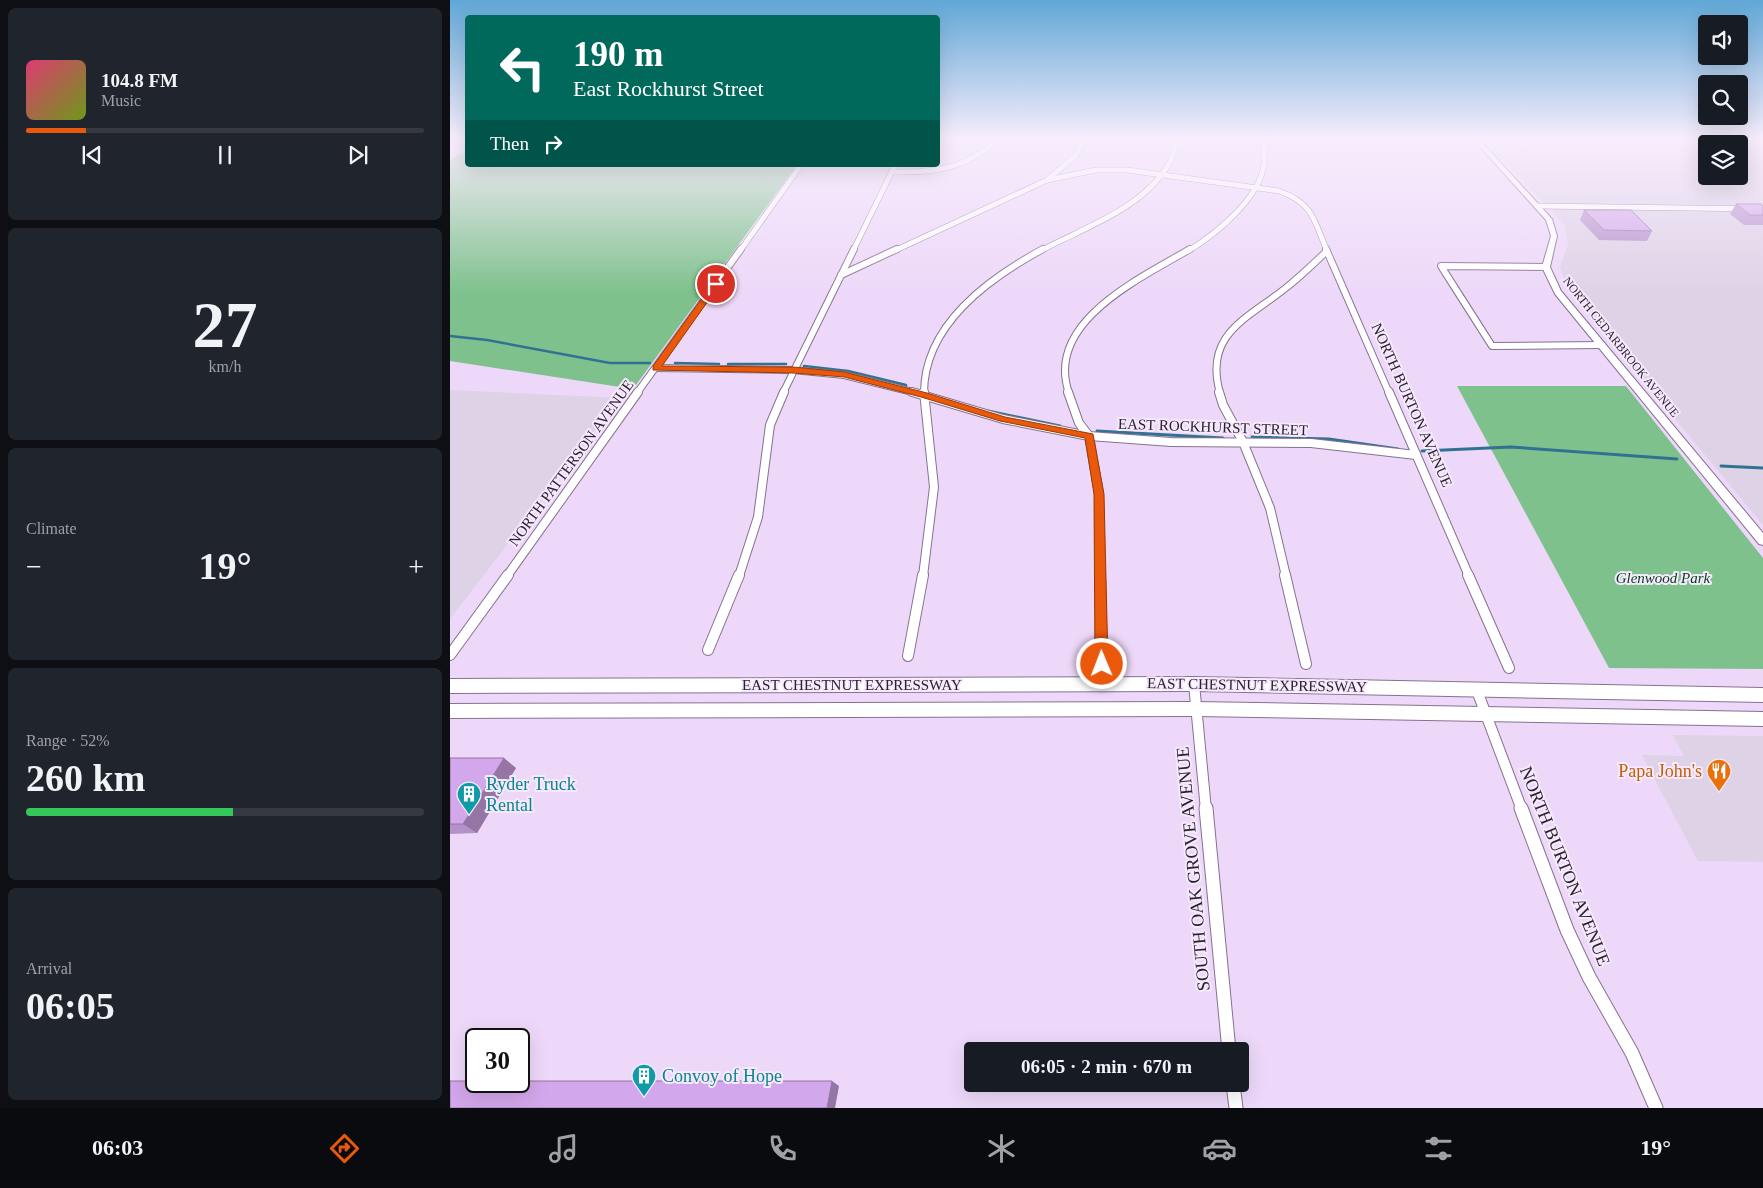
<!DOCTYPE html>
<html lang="en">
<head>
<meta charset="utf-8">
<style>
	body { margin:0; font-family:"Times New Roman",serif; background:#20242c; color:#f1f3f6; height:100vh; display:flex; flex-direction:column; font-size:19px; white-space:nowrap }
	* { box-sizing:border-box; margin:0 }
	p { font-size:16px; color:#9ea1a6 }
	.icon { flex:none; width:28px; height:28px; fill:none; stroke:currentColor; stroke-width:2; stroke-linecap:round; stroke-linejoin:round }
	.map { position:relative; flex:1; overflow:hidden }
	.sheet { display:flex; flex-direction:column; gap:8px; padding:8px; background:#0d0f14; width:450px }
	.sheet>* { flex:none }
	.guide { position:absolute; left:15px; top:15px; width:475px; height:152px; border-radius:5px; box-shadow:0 5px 20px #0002; background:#00695c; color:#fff; overflow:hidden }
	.tools { position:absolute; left:1248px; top:15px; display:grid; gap:10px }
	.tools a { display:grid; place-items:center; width:50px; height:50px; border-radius:5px; background:#171b24; box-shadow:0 5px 20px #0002; font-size:25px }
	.speed { position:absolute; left:15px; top:1028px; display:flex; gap:10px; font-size:25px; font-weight:700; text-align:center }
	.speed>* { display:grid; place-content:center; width:65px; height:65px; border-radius:50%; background:#171b24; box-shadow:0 5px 20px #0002; line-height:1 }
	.speed .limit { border:2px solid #111; border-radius:8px; background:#fff; color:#111 }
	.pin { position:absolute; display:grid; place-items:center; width:42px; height:42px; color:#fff; margin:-21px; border:2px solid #fff; border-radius:50%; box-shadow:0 1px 5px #0007 }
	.me { position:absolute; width:55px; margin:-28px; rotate:359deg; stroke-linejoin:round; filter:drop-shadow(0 0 4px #0008) }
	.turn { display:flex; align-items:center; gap:18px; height:105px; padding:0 25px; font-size:22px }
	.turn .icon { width:65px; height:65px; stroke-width:2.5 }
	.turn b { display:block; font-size:35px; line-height:42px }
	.then { display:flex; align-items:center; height:48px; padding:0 25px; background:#0003; gap:10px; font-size:19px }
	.big { font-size:38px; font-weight:700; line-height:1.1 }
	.sheet .card { flex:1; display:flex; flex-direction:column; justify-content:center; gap:8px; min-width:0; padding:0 18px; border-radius:8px; background:#20242c }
	.sheet .dial { align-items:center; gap:0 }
	.dial b { font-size:65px; line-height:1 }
	.song { display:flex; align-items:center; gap:15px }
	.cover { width:60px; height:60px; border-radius:8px; background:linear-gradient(135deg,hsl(340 70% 55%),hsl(80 70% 35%)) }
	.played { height:5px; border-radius:2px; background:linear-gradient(90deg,#ea580c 15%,#363941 15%) }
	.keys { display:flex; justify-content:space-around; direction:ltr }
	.heat { display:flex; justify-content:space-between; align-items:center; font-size:28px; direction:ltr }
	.charge { height:8px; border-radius:4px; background:linear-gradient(90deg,#34c759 52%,#363941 0) }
	.trip { position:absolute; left:514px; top:1042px; width:285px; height:50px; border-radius:5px; background:#171b24; box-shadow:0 5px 20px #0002; font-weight:700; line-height:50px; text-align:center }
	.menu { display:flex; height:80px; justify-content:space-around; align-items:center; background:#090b0e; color:#9ea1a6 }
	.menu .icon { width:35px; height:35px }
	.menu .on { color:#ea580c }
	.menu b { font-size:22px; color:#f1f3f6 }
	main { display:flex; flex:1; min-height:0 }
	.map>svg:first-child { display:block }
</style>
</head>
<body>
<main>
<section class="sheet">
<div class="card">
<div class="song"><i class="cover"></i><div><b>104.8 FM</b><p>Music</p></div></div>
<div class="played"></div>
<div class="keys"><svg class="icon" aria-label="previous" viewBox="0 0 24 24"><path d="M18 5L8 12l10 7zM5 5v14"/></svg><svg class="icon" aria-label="pause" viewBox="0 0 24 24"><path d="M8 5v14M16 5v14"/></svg><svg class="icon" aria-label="next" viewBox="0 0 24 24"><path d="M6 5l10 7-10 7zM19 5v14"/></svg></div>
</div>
<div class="card dial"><b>27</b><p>km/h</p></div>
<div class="card"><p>Climate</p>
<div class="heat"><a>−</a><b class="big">19°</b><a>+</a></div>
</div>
<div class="card"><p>Range · 52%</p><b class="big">260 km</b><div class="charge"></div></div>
<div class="card"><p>Arrival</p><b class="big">06:05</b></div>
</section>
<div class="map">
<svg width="1313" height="1108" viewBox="0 0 1313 1108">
	<rect width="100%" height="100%" fill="#edd8f9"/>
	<g fill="#ded2e6" fill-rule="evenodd">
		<path d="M1033,139H1313V525L1119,291L1110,267L1118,244L1115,225ZM1256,144H1289V176H1256Z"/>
		<path d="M0,390L170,398L0,619Z"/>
		<path d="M1223,735L1313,736V862L1248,861L1192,755L1234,756Z"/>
	</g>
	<g fill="#7ec18d">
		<path d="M17,149L18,165H347L183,389L0,361V160Z"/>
		<path d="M1007,386H1176L1313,558V669L1159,668Z"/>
	</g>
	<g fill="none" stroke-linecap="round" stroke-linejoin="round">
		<g stroke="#317292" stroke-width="2.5">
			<path d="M0,336L37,340L160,363H200"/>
			<path d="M225,363L269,364"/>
			<path d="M278,364H336"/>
			<path d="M354,366L398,371L456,385"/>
		</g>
		<g stroke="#317292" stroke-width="3">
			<path d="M538,411L610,426"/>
			<path d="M647,431L773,438"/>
			<path d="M802,437L879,439L948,449"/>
			<path d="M972,451L1061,447L1227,459"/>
			<path d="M1271,466L1313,468"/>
		</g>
		<defs>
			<g id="minor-far4">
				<path d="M441,172C482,173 519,169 548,138"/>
				<path d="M597,180L646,170H677L829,191C863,203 864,220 877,251"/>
				<path d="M1088,206L1313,209"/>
				<path d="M290,251L351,165"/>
				<path d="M403,251L445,165"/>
				<path d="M444,251L597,180L625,156L636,138"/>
				<path d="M590,251C635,227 696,208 721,160C724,154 725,145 726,138"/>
				<path d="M738,251C766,234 809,199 814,165C815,157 814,147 814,138"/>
			</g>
			<g id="minor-far3">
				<path d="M876,249L939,393"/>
				<path d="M1096,267L991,266L1042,346L1152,345"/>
				<path d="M391,275L447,249"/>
				<path d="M206,368L343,370L394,375L467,393"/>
				<path d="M187,393L291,249"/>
				<path d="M333,393L404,249"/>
				<path d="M474,393C474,325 538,279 593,249"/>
				<path d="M619,393C594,322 691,278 740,249"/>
				<path d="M770,393C753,333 799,318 837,287C851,276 864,263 877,251"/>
			</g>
			<g id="minor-far2">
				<path d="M462,392L553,419L639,436L721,442L861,443L966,455"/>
				<path d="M618,392L629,423L639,436L649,494L650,576"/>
				<path d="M769,392L773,405L793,442L820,508L836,576"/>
				<path d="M939,392L1019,576"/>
				<path d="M57,576L188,392"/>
				<path d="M289,576L308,517L320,425L334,392"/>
				<path d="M473,576L484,487L474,392"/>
			</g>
			<g id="minor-far1">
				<path d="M650,575L652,665"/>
				<path d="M835,575L856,664"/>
				<path d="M1018,575L1059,668"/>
				<path d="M258,650L289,575"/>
				<path d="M0,655L58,575"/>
				<path d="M458,656L473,575"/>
				<path d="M744,684L756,810"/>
				<path d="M1026,688L1072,810"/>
			</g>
			<g id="minor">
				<path d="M756,808L779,1051"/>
				<path d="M1071,808L1117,930L1139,977L1182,1053L1206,1108"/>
				<path d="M783,1084L786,1108"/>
			</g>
			<path id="tertiary" d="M1022,138H1028L1102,219L1107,236L1100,267L1111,291L1313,533V545L1309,544L1105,294L1092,267L1101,236L1096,220Z"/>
			<g id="primary">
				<path d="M744,677L1313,688V702L744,691L0,693V679Z"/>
				<path d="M746,702L1313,712V726L746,716L0,718V704Z"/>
			</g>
		</defs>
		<use href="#minor-far4" stroke="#85728f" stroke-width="6"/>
		<use href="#minor-far3" stroke="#85728f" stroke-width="8"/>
		<use href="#minor-far2" stroke="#85728f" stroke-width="10"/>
		<use href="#minor-far1" stroke="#85728f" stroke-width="12"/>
		<use href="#minor" stroke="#85728f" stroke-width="15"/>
		<use href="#tertiary" stroke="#85728f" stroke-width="2"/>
		<use href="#primary" stroke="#85728f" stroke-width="2"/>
		<use href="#minor-far4" stroke="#fff" stroke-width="5"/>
		<use href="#minor-far3" stroke="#fff" stroke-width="6"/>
		<use href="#minor-far2" stroke="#fff" stroke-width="8"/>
		<use href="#minor-far1" stroke="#fff" stroke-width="10"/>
		<use href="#minor" stroke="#fff" stroke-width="13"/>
		<use href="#tertiary" fill="#fff" fill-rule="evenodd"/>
		<use href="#primary" fill="#fff" fill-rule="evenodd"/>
	</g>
	<g fill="#b590ca">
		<path d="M1286,204L1313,206V225H1294L1280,214Z"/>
		<path d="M1134,210L1202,231L1197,241L1149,240L1130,220Z"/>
		<path d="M0,758L66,768L27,833L0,834Z"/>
	</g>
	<g fill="#9475a4">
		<path d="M54,758L66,768L27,833L13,824Z"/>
		<path d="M382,1081L389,1086L385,1108H377Z"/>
	</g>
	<g fill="#d3a7eb" stroke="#9475a4">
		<path d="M1286,204H1311L1313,206V215H1300Z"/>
		<path d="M1134,210H1181L1202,231L1154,230Z"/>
		<path d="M0,758H54L13,824H0Z"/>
		<path d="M0,1081H382L377,1108H0Z"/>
	</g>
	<linearGradient id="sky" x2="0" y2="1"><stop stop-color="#60a7d7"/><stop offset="0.47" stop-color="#f7edfc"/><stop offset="1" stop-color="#f7edfc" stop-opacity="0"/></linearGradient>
	<rect width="1313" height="294" fill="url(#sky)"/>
	<path fill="#ea580c" stroke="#983908" d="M266,282L270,284L212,366L343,367L394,372L477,393L555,417L643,434L654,494L658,664L656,668H647L645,664L644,494L635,438L550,421L471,397L394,377L343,373L203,370V366L263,283Z"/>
	<defs>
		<symbol id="restaurant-pin" viewBox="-11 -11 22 30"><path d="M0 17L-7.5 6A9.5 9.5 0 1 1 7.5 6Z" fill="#e8710a" stroke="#f6e9fd"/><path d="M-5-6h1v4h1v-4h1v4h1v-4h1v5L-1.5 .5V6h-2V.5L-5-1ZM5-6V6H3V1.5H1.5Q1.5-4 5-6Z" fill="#fff"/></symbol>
		<symbol id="building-pin" viewBox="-11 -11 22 30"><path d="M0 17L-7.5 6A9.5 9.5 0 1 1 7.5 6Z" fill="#0f9aa8" stroke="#f6e9fd"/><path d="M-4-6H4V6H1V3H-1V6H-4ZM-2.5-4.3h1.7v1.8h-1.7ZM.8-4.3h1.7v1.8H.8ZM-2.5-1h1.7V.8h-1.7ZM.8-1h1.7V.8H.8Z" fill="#fff"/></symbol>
	</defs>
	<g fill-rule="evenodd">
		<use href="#restaurant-pin" x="1255" y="757" width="28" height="38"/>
		<use href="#building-pin" x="5" y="780" width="28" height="38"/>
		<use href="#building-pin" x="180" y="1062" width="28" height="38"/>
	</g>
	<g text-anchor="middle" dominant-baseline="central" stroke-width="4" stroke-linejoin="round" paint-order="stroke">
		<g font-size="12" fill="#29212d" stroke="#f6e9fd">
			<text transform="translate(1171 347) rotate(51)">NORTH CEDARBROOK AVENUE</text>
		</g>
		<g font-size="15" fill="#29212d" stroke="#f6e9fd">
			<text transform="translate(962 405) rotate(66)">NORTH BURTON AVENUE</text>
			<text transform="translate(763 427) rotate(2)">EAST ROCKHURST STREET</text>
			<text transform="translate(121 463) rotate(-54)">NORTH PATTERSON AVENUE</text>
			<text x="402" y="685">EAST CHESTNUT EXPRESSWAY</text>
			<text transform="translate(807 685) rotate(1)">EAST CHESTNUT EXPRESSWAY</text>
		</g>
		<g font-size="15" font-style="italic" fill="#043c19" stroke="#f6e9fd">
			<text x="1213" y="578">Glenwood Park</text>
		</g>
		<g font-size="18" fill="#c56008" stroke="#f6e9fd" text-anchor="end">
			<text x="1252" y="771">Papa John's</text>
		</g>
		<g font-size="18" fill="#0d838f" stroke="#f6e9fd" text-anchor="start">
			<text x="36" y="784">Ryder Truck<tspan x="36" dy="21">Rental</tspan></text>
			<text x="212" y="1076">Convoy of Hope</text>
		</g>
		<g font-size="18" fill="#29212d" stroke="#f6e9fd">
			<text transform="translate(1115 866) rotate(68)">NORTH BURTON AVENUE</text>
			<text transform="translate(743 869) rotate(-95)">SOUTH OAK GROVE AVENUE</text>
		</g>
	</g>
</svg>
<div class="tools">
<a><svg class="icon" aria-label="sound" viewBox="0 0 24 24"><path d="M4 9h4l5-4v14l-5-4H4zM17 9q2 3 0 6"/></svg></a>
<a><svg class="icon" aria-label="search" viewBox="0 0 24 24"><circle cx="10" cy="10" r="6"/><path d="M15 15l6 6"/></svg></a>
<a><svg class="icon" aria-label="layers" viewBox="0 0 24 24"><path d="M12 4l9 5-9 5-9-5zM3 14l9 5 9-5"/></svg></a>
</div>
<div class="speed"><div class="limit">30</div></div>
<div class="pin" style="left:266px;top:284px;background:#d93025"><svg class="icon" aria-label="arrive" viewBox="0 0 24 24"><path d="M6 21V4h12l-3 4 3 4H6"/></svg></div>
<svg class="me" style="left:652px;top:664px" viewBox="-20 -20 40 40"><circle r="17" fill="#ea580c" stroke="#fff" stroke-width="3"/><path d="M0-11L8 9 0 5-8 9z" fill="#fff"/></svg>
<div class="trip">06:05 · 2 min · 670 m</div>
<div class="guide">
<div class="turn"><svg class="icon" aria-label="left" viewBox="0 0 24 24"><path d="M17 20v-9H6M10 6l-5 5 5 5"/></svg><div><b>190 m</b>East Rockhurst Street</div></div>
<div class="then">Then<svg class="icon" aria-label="right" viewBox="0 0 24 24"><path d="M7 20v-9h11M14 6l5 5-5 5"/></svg></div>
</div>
</div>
</main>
<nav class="menu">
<b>06:03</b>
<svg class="icon on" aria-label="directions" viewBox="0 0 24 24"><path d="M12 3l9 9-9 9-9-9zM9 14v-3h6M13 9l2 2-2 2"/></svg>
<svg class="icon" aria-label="music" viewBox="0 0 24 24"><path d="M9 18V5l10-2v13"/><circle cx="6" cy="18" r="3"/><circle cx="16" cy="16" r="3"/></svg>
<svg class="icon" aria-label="phone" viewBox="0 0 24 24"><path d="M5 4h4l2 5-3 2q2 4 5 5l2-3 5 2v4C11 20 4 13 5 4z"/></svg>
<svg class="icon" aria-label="climate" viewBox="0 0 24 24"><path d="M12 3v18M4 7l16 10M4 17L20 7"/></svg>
<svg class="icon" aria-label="car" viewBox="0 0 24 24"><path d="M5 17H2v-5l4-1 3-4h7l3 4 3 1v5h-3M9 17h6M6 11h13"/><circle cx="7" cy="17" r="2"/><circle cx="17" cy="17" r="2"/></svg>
<svg class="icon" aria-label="filters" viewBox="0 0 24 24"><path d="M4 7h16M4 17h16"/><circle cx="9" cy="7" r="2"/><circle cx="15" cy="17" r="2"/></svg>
<b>19°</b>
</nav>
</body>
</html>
